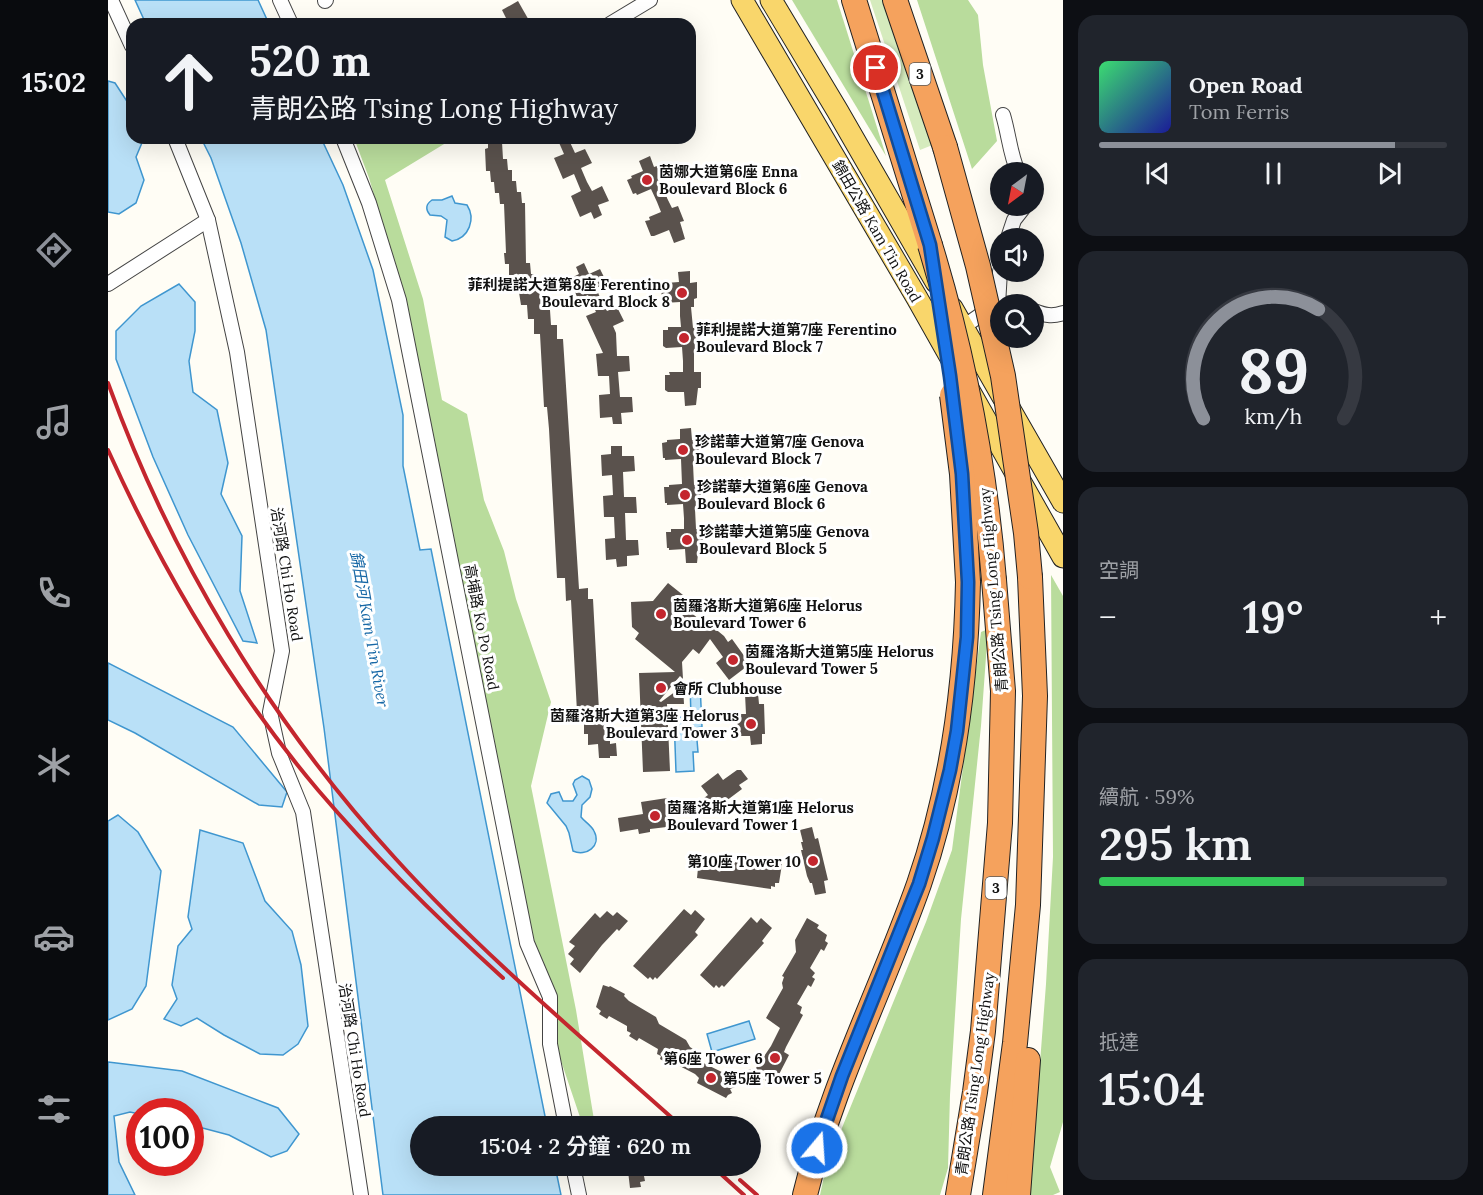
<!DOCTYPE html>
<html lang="zh-TW">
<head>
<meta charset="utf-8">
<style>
	body { margin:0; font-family:Lora,"Noto Sans TC",serif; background:#20242c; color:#f1f3f6; height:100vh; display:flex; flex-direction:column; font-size:22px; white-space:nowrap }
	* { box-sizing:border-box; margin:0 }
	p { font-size:20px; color:#9ea1a6 }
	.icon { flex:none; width:33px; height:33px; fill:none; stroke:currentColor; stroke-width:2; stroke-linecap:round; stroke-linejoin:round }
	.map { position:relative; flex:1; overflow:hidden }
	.sheet { display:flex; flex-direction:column; gap:15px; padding:15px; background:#0d0f14; width:420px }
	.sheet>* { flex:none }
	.top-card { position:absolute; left:18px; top:18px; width:570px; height:126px; border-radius:18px; box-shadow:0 6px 24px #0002; background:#171b24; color:#f1f3f6; overflow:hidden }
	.needle { width:39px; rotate:212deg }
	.tools { position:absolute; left:882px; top:162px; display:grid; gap:12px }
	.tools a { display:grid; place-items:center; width:54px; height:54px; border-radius:50%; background:#171b24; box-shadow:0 6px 24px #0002; font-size:30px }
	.speed { position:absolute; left:18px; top:1098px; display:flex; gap:12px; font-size:30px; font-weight:700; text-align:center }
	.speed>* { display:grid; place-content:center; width:78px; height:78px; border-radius:50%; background:#171b24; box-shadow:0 6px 24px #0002; line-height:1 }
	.speed .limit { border:9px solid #d22; background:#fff; color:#111 }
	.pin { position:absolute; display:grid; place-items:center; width:51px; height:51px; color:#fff; margin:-26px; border:3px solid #fff; border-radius:50%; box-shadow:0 2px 6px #0007 }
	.me { position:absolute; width:66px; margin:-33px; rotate:18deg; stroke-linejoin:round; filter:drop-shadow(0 0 4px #0008) }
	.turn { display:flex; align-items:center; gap:21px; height:126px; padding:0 24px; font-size:27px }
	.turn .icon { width:78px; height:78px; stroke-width:2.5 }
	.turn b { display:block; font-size:42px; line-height:51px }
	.big { font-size:45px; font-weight:600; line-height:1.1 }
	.sheet .widget { flex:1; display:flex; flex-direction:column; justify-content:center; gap:9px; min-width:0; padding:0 21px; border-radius:18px; background:#20242c }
	.sheet .dial { align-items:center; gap:0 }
	.dial svg { height:156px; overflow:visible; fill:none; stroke:#363941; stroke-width:7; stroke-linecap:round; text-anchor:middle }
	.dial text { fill:#f1f3f6; stroke:none }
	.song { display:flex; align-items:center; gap:18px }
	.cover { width:72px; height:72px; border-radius:9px; background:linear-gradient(135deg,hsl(140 70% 55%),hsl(240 70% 35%)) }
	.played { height:6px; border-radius:3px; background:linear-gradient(90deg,#8c9099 85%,#363941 85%) }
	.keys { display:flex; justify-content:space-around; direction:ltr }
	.heat { display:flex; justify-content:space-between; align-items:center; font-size:33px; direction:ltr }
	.charge { height:9px; border-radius:4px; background:linear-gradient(90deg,#34c759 59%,#363941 0) }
	.trip { position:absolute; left:302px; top:1116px; width:351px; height:60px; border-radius:30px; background:#171b24; box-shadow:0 6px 24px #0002; font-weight:600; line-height:60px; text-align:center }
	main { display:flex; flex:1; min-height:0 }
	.menu { display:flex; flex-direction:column; width:108px; justify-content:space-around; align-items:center; background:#090b0e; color:#9ea1a6 }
	.menu .icon { width:42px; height:42px }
	.menu .current { color:#8c9099 }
	.menu b { font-size:27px; color:#f1f3f6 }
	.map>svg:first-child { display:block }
</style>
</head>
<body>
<main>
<nav class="menu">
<b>15:02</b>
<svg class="icon current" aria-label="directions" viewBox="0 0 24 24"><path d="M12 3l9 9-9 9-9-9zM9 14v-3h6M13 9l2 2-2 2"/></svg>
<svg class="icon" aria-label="music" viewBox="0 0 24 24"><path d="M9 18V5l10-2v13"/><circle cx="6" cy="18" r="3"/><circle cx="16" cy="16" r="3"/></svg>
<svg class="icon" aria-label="phone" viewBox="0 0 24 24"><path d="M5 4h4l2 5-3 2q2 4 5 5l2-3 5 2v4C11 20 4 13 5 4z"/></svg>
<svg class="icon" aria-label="climate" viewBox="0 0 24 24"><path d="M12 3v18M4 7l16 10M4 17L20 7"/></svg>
<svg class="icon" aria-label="car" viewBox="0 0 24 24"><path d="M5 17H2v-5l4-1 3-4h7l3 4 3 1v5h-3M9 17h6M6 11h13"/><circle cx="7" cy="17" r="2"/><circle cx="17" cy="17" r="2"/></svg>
<svg class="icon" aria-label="filters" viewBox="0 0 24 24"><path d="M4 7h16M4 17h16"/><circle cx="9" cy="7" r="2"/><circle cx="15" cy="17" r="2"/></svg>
</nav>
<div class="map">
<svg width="955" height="1195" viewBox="0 0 955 1195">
	<rect width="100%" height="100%" fill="#fffdf5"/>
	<path fill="#d5ebbd" d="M762,0H779L827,144L812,150Z"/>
	<g fill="#b9dc9c">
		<path d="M684,0H729L778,156Z"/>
		<path d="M809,0H860L870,15L875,65L889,141L864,169Z"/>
		<path d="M246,138H346L277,180L315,299L334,400L359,414L376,500L396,551L408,599L443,702L423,786L468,1010L487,1126H475L450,1052L449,996L426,941L297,299L261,178Z"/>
		<path d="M943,575L955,596V1122L942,1167L952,1192L945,1195H922L938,984L945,857Z"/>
		<path d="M880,629L873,726L853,919L842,1095L840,1168L832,1195H712L718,1167L818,922L844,850L873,632Z"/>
	</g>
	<g fill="#b9e0f7" stroke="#3f96cf" stroke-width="1.5">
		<path d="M27,0H150L161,24H38Z"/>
		<path d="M0,81L7,83L24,109V138H36L28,157L36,180L28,203L11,214L0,212Z"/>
		<path d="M93,138H213L235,185L265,270L295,415V466L312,550L323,549L439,1126H312V1166H447L453,1195H275L216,728L158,330L133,243L103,158Z"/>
		<path d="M344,196L347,203L359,205C368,219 361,238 344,241L337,237L339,220L333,216L322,215C317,209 318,204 324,200H334Z"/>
		<path d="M71,284L87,302V331L81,361L85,392L109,410L120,463L113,494L134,536L132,591L149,643L135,641L80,535L45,457L8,359V331L33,306Z"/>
		<path d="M0,663L125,727L179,792L174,807L151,805L27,733L0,720Z"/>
		<path d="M592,684L594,727L588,728L590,752H585L586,771L568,772L566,717H577V708H581L582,716H583L582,685Z"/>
		<path d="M474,776L481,780L484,789L482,797L474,805L473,817C477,822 483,825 486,831C494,846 478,857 465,851L461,833L458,826L439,803L443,794L451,792L455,801H465L469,795L465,784L467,780Z"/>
		<path d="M10,815L30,832L53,871L38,986L24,1009L0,1020V821Z"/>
		<path d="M92,830L135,843L157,901L184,931L193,965L200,1026L190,1044L175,1055L152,1054L116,1035L89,1018L73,1026L56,1019L69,999L64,985L70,946L84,929L80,917Z"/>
		<path d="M641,1021L647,1039L604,1052L599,1034Z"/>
		<path d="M0,1062L74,1071L170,1108L191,1134L179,1151L163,1157L121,1135L83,1125L82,1112H32L31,1114L22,1112L6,1116L11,1162L27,1195H0Z"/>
	</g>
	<g fill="#5a524d">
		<path d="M410,1L423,24H402L399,20L394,10Z"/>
		<path d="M449,138H460L467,153L477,149L484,163L473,168L479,182L484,191L494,186L501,201L490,205L494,215L486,219L483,212L472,217L463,196L473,191L466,174L455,179L446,158L456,154Z"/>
		<path d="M394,142L395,159H399L400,170H404V181H408L409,192H413L414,203H417L418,263H422L423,274H427L428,285H432V296H436V310H442L443,325H449V339H455L471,589L480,588V599H485L491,711H494V722H498V733H502V744L508,743L509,756H502V758H491L490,744L480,745V734H476V723H472V712H469L463,600L458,601L457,578H449L441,429L439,407H436L432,334H426V319H420L419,305H413L410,286H406L405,275H401V264H397L396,253H398L396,204H392L391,193H387L386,182H383L382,171H378L377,149L380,148V143Z"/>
		<path d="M542,156L546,167L552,165L558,179L555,181L559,198L564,208L570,206L576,221L572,222L577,239L566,243L561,230L546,236H543L537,221L542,220L541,217L553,212L549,202L543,189L529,195L528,193L525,194L519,180L524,178L523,176L535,171L531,161Z"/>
		<path d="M476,263L481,274L492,269L499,283L488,288L494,302L499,311L509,307L516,321L505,326L508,333L509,356H521L522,371L510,372L512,397H524L525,412L513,413L514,424H505L504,417L492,418L491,395L502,394L501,376H490L488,354L495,353L478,316L488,312L480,295L470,299L461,279L471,274L468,267Z"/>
		<path d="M582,271V283L589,282V298L586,299V307H583L585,328L591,327V343H588V352H586V372H593V388H590L588,405L577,406L576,392H560L557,390V375H562L561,372H575V361L574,347L558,348L555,346V330H560V327H573L572,316V302L556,303L554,301L553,285H558V283L571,282L570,272Z"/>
		<path d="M583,428L584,440H590L591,456H587V464H585L586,485L592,484L593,500H589V509H587L588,529H594L595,545H591L589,563H578L577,549L561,550V548H559L558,532H563V529H576V518L575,504L559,505V503H557L556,487H561V485L574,484L573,459L557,460V458H555L554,443L559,442V440L572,439V429Z"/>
		<path d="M503,446H514V456H526L527,471L515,472L516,497H528L529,513H517L518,540H530L531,555L519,556V566L509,567L508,559L498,560L497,539L507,538L506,517H496L495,496L505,495L504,475L494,476L493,455L503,454Z"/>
		<path d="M560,583L575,595L569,601L592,620L594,618L616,636L620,642L624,639L642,664L621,680L608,663L615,657L602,639L591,654L585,649L574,662L575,679L572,676L551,701L553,702L575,686L576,704H559L562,771L535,772L531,673L567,672L527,639L531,633L524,627L523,602L545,601Z"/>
		<path d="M650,693L651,704H656L657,734H654V744L643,745L642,736H630L629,714H638L637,694Z"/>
		<path d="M629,770H633L640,779L631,785L634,789L610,807L608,804L599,810L592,801L600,795L593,786L610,773L615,780Z"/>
		<path d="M559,798L561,813L565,812L567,826L542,829V832L531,834L530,829L512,832L510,818L535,814L533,802Z"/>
		<path d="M704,827L707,839L710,838L720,880L716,881L718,893L707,895L704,883H702L699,876L693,850H695L693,842H695L692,830Z"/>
		<path d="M626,857L674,864L671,883H667V887L663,886V889L589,878L590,868L599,869L600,863L608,864L609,858L626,860Z"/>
		<path d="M576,909L583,915L587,910L597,919L587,932L590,935L549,979L547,977L545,980L542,977L540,979L525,966Z"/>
		<path d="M499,911L505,916L509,912L520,921L511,931L509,929L494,945L472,973L462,964L466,959L460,954L467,946L461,942L487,913L492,918Z"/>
		<path d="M643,917L649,923L653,918L664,928L654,941L656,943L616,987L614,985L611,988L608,985L606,988L592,975Z"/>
		<path d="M699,918L711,925L709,928L719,935L717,941L720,943L716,951L713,949L702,968L707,973L704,977L707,979L703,987L700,985L689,1004L694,1007L692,1013L695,1015L678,1047L676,1052L681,1055L666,1084L662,1082L658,1083L657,1079L640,1082L622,1089L624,1093L620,1095L618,1098L589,1083L591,1078L587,1074L562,1061L560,1064L552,1059L553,1056L549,1054L550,1049L531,1038L529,1041L521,1036L523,1033L519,1031V1026L501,1016L499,1019L491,1014L493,1011L488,1007L495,985L501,987L502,986L517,994L516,996L521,1001L548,1017L551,1024L578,1040L582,1047L585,1049L581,1056L620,1075L648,1068L663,1046L672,1028L658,1018L675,988L674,983L676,977L674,976L688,952L687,940Z"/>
		<path d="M525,1166H534L537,1181L532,1182L533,1187L522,1188L520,1171L524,1170Z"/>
	</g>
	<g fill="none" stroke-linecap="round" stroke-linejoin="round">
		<defs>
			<g id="minor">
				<path d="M3,0L24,46"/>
				<path d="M172,0L183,24"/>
				<path d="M217,1L218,0"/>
				<path d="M502,24L542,0"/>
				<path d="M895,115C901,135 902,154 910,172"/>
				<path d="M67,138L100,220L129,352L174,651L162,712L171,753L195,812L253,1195"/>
				<path d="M235,138L261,203L291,300L419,943L442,997V1044L458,1126"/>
				<path d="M900,238L906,220L917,206"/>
				<path d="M0,284L100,220"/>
				<path d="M890,305L892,271"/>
				<path d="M926,311C936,315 944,317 955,313"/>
				<path d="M855,327C871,317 888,300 908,304"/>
				<path d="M465,1166L471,1195"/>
			</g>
			<g id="primary">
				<path d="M634,0L809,298L955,557"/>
				<path d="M663,0L729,110L828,282"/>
				<path d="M844,308L955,502"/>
			</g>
			<g id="motorway">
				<path d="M746,0L822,245"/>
				<path d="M787,0L837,147"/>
				<path d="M697,1195C723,1087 774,989 811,884C845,786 858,685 860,582"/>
				<path d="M850,1195L867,1092L875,1031L892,823L895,691L886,580"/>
				<path d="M887,1195L907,1043L920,905L927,696L922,577"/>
				<path d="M910,1195L920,1060"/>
			</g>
		</defs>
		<use href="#minor" stroke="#444" stroke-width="16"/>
		<use href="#primary" stroke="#222" stroke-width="23"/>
		<use href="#motorway" stroke="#222" stroke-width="26"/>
		<use href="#minor" stroke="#fff" stroke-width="14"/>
		<use href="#primary" stroke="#f9d66b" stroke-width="21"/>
		<use href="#motorway" stroke="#f5a25d" stroke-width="24"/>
		<g stroke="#c4262e" stroke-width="4">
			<path d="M0,383C63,558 162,721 287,858C375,955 476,1039 573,1126"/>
			<path d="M0,450C55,572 124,688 210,790C267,857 330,919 395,978"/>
			<path d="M604,1166L636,1195"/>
			<path d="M632,1180L649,1195"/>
		</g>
		<defs>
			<g id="motorway-bridge">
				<path d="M837,147L870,266L895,376L918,533L922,577"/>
				<path d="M822,245C855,353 877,467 886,580"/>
				<path d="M844,395L854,474L860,582"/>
			</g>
		</defs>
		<use href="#motorway-bridge" stroke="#222" stroke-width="26" stroke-linecap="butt"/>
		<use href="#motorway-bridge" stroke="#f5a25d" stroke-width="24"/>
	</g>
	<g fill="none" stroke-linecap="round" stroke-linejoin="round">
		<defs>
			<path id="route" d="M709,1148L734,1076L811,884L825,838L842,770L849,731L859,637L860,582L854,474L842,376L822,245L768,68"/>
		</defs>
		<use href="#route" stroke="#114b97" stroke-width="15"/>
		<use href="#route" stroke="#1a73e8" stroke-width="10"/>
	</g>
	<g fill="#c4262e" stroke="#fff" stroke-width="2">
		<circle cx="539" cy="180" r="6"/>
		<circle cx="574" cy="293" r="6"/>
		<circle cx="576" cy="338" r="6"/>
		<circle cx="575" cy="450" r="6"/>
		<circle cx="577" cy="495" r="6"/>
		<circle cx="579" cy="540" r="6"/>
		<circle cx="553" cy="614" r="6"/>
		<circle cx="625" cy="660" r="6"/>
		<circle cx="553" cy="688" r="6"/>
		<circle cx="643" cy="724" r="6"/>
		<circle cx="547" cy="816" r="6"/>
		<circle cx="705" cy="861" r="6"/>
		<circle cx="667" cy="1058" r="6"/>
		<circle cx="603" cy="1078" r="6"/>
	</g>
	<g text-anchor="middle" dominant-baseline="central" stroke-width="6" stroke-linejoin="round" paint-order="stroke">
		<g fill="#fff" stroke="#585858" stroke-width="1.5">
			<rect x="801.5" y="63" width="21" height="22" rx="4.5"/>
			<rect x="877.5" y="877" width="21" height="22" rx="4.5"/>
		</g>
		<g font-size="14" font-weight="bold" fill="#111">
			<text x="812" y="74">3</text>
			<text x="888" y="888">3</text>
		</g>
		<g font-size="15" font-weight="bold" fill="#111" stroke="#fff" text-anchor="start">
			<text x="551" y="171">茵娜大道第6座 Enna<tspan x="551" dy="17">Boulevard Block 6</tspan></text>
			<text x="562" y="284" text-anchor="end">菲利提諾大道第8座 Ferentino<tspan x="562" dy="17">Boulevard Block 8</tspan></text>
			<text x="588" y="329">菲利提諾大道第7座 Ferentino<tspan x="588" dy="17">Boulevard Block 7</tspan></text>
			<text x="587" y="441">珍諾華大道第7座 Genova<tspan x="587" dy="17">Boulevard Block 7</tspan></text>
			<text x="589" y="486">珍諾華大道第6座 Genova<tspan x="589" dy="17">Boulevard Block 6</tspan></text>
			<text x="591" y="531">珍諾華大道第5座 Genova<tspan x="591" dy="17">Boulevard Block 5</tspan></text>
			<text x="565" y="605">茵羅洛斯大道第6座 Helorus<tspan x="565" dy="17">Boulevard Tower 6</tspan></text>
			<text x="637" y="651">茵羅洛斯大道第5座 Helorus<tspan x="637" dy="17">Boulevard Tower 5</tspan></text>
			<text x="565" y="688">會所 Clubhouse</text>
			<text x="631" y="715" text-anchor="end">茵羅洛斯大道第3座 Helorus<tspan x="631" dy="17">Boulevard Tower 3</tspan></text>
			<text x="559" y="807">茵羅洛斯大道第1座 Helorus<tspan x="559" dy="17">Boulevard Tower 1</tspan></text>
			<text x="693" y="861" text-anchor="end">第10座 Tower 10</text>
			<text x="655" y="1058" text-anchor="end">第6座 Tower 6</text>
			<text x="615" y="1078">第5座 Tower 5</text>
		</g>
		<g font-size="15" fill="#111" stroke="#fff">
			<text transform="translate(769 231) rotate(60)">錦田公路 Kam Tin Road</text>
			<text transform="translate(179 574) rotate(81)">治河路 Chi Ho Road</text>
			<text transform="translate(885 590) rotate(-95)">青朗公路 Tsing Long Highway</text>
			<text transform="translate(374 627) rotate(79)">高埔路 Ko Po Road</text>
			<text transform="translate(247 1050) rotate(81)">治河路 Chi Ho Road</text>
			<text transform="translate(867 1074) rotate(-82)">青朗公路 Tsing Long Highway</text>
		</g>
		<g font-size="16" font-style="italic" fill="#1768a6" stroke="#fff">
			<text transform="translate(262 629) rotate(80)">錦田河 Kam Tin River</text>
		</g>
	</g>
</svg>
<div class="tools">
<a><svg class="needle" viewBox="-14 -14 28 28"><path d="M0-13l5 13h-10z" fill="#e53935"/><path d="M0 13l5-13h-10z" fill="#9ea1a6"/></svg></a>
<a><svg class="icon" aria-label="sound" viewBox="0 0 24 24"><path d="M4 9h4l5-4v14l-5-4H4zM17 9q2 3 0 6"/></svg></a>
<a><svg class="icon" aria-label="search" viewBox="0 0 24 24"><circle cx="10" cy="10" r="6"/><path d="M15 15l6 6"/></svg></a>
</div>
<div class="speed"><div class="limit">100</div></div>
<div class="pin" style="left:768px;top:68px;background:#d93025"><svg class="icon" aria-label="arrive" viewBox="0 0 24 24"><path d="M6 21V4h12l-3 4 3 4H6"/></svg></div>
<svg class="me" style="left:709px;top:1148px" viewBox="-20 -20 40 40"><circle r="17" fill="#1a73e8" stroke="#fff" stroke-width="3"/><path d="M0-11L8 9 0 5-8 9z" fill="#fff"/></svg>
<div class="trip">15:04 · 2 分鐘 · 620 m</div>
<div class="top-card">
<div class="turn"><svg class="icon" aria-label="ahead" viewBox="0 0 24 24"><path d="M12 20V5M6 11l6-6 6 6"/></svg><div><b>520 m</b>青朗公路 Tsing Long Highway</div></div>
</div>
</div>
<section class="sheet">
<div class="widget">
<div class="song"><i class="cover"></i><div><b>Open Road</b><p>Tom Ferris</p></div></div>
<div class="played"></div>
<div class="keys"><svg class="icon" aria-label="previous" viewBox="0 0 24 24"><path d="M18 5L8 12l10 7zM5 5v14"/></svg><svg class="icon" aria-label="pause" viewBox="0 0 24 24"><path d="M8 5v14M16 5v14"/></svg><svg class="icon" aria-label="next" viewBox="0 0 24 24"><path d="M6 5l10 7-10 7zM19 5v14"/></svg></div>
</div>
<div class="widget dial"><svg viewBox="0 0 100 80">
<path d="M14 69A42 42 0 1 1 86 69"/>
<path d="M14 69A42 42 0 0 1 73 13" stroke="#8c9099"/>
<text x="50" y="56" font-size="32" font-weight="700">89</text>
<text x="50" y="72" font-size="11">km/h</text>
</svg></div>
<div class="widget"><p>空調</p>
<div class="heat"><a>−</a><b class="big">19°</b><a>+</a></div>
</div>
<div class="widget"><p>續航 · 59%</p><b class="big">295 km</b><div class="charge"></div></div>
<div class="widget"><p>抵達</p><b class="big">15:04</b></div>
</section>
</main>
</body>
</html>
